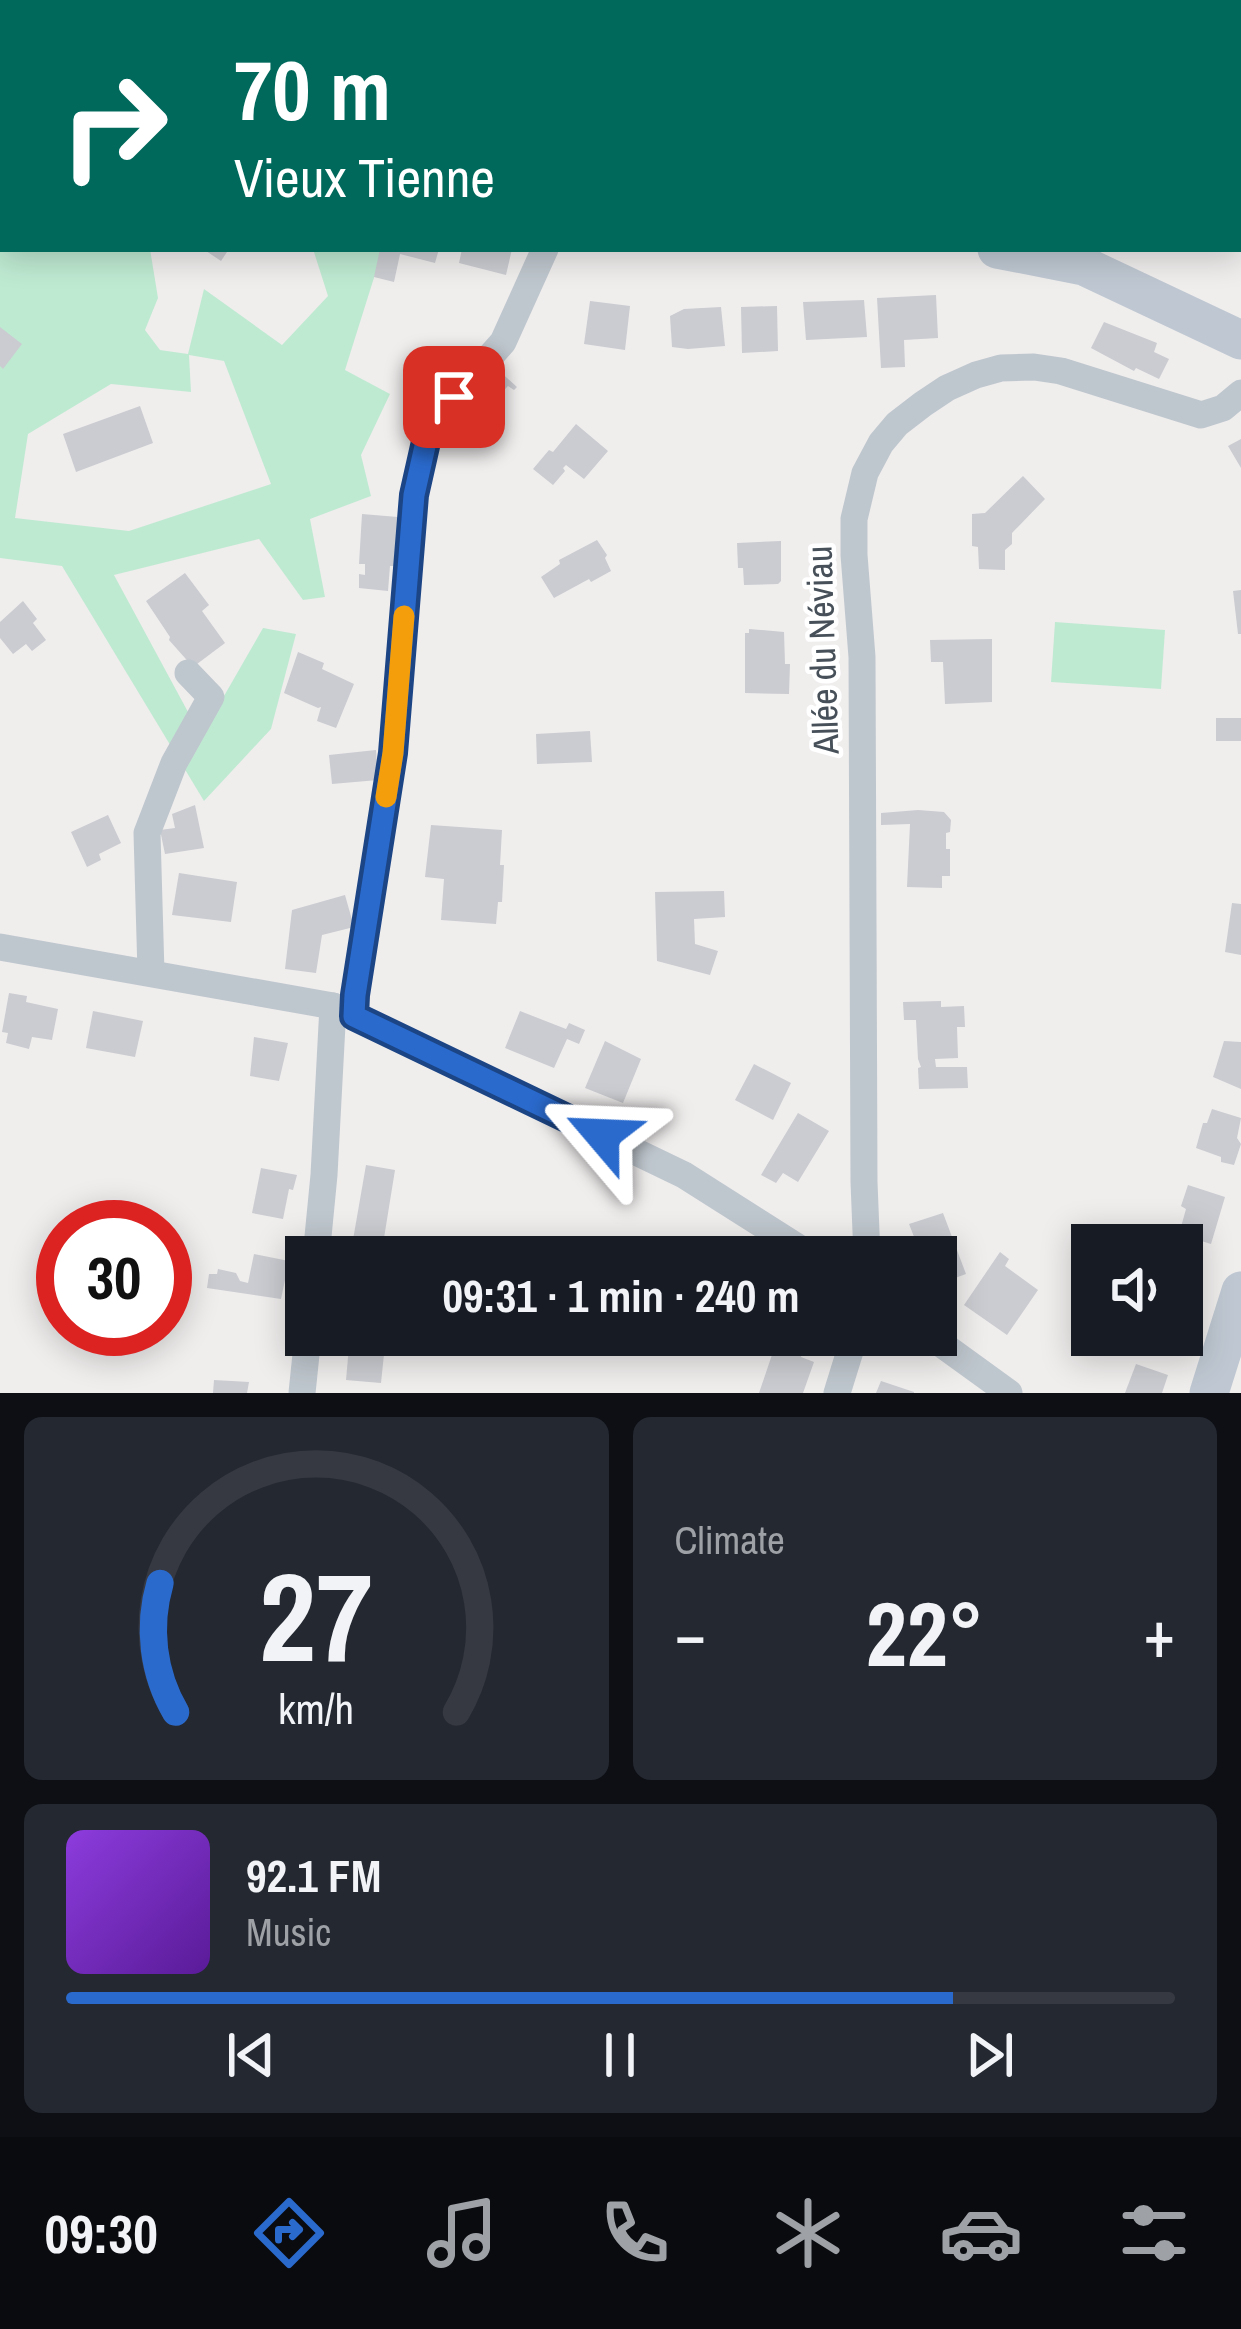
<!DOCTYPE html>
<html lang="en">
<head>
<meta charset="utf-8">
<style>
	body { margin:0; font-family:"Archivo Narrow",sans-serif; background:#242831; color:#f1f3f6; height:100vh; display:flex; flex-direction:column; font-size:45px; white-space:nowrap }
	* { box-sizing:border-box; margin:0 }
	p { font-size:39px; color:#9ea1a6 }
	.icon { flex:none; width:66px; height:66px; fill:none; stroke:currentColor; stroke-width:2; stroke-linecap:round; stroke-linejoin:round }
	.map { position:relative; height:1393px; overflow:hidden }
	.details { display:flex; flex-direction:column; gap:24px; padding:24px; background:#0d0f14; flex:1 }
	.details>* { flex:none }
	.top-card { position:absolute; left:0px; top:0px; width:1242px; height:252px; box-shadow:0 6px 30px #0003; background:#00695c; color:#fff; overflow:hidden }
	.tools { position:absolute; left:1071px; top:1224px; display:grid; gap:24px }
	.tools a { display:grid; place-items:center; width:132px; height:132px; border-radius:0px; background:#171b24; box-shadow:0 6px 30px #0003; font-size:60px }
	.speed { position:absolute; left:36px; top:1200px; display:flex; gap:24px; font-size:60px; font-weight:700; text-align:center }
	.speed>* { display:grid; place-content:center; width:156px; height:156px; border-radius:50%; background:#171b24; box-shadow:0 6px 30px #0003; line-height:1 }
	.speed .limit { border:18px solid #d22; background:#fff; color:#111 }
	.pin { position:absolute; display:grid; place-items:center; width:102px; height:102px; color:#fff; margin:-51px; border-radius:24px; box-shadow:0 6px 18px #0006 }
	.me { position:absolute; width:132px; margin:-66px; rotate:296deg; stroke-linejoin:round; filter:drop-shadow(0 0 9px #0008) }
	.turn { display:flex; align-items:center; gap:42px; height:252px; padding:0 36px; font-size:54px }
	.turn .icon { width:156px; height:156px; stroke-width:2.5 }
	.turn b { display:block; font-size:84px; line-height:102px }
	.big { font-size:90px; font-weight:700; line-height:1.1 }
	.details .widget { flex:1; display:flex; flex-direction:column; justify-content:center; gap:18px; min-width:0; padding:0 42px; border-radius:18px; background:#242831 }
	.details .dial { align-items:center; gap:0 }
	.dial svg { height:312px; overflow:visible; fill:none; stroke:#363941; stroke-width:7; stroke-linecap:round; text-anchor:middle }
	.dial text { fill:#f1f3f6; stroke:none }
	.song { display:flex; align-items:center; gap:36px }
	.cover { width:144px; height:144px; border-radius:18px; background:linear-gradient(135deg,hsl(270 70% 55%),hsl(270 70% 35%)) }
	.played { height:12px; border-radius:6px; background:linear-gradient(90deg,#2a6acd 80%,#363941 80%) }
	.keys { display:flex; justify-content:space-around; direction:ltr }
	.heat { display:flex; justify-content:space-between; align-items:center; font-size:66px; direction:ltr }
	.details .tiles { flex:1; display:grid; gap:24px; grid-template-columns:1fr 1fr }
	.widget:last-child { grid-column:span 2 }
	.trip { position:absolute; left:285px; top:1236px; width:672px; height:120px; border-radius:0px; background:#171b24; box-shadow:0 6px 30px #0003; font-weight:700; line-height:120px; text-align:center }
	.menu { display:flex; height:192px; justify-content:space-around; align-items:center; background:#090b0e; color:#9ea1a6 }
	.menu .icon { width:84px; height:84px }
	.menu .selected { color:#2a6acd }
	.menu b { font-size:54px; color:#f1f3f6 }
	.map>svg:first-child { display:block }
</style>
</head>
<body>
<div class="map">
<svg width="1241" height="1393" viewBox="0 0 1241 1393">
	<rect width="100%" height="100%" fill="#f0eded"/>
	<g fill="#bfead2" fill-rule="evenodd">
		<path d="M3,169V249H150L158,298L145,330L160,350L188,354L204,289L282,345L328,296L313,249H383L345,370L390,394L361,455L371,496L310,519L325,597L303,600L259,539L114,575L201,736L263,628L296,634L271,729L204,801L62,566L0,558V172ZM189,355L224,361L271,484L129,531L15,518L28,434L111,384L191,392Z"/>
		<path d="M1055,622L1165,630L1161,689L1051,682Z"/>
	</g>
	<g fill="#caccd1">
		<path d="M203,249H229L221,261Z"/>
		<path d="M380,249H439L435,263L400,254L394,282L374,277Z"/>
		<path d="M462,249H512L506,275L459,263Z"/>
		<path d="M936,295L938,338L904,340L905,367L881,368L877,298Z"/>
		<path d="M864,300L867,337L806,340L803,302Z"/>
		<path d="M590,301L630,306L625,350L584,344Z"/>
		<path d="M777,306L778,351L742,353L741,307Z"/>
		<path d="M721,307L725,346L688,349L672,347L670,316L684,309Z"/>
		<path d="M1104,322L1157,343L1154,352L1169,359L1159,379L1136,368L1134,371L1091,348Z"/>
		<path d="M0,327L22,344L3,369L0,366Z"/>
		<path d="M496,368L517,387L514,390L508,386L459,437L443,422Z"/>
		<path d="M140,406L153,443L76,472L63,434Z"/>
		<path d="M576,424L608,451L584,479L566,465L563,468L565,471L553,485L533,469L549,450L553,452Z"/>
		<path d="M1241,439V468L1228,446Z"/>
		<path d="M1023,476L1045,499L1012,533V544L1005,550V570L979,569L978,547L972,546V514L985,513Z"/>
		<path d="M362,514L398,517L396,566H390L388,591L359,588V574L365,575V564H359Z"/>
		<path d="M597,540L607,555L605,558L611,571L591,582L589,579L554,598L541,577L560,564L559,560Z"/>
		<path d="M781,541V581L778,584L744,585L743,568H738L737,543Z"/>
		<path d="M185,573L209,605L202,611L225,643L193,667L169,640L170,637L146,601Z"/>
		<path d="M1241,590V634H1238L1233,591Z"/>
		<path d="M23,601L37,619L33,623L46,640L32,651L26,644L13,654L0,638V622Z"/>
		<path d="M749,629L784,632L785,664H790L789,694L745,693V633H749Z"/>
		<path d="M992,639V702L945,704L943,662H931L930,640Z"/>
		<path d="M298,652L324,663L322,669L354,684L336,728L317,721L321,707L318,708L284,693Z"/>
		<rect x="1216" y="718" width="25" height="23"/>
		<path d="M590,731L592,762L537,764L536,734Z"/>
		<path d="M376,750L378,780L332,784L329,755Z"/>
		<path d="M195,805L204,848L165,854L160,830L175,828L172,814Z"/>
		<path d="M918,810L944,812L951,820L950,832L946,833V849H950V876H942V888L907,887L910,824L881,825V813Z"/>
		<path d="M108,815L121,843L99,854L101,860L87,867L71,832Z"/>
		<path d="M431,825L502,830L500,865H504L502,902H498L496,924L441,920L444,879L425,877Z"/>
		<path d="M179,873L237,882L231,922L172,915Z"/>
		<path d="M724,891L725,917L694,919L695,944L718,951L710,975L657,961L655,892Z"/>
		<path d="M345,895L354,927L322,935L316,973L285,969L292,910Z"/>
		<path d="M1232,903L1241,904V955L1225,952Z"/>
		<path d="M9,993L27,996L26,1002L58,1009L52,1040L32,1037L29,1049L6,1043L8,1033L2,1032Z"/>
		<path d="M941,1001V1007L964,1006L965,1027H957L958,1058L935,1059L936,1067H967L968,1088L919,1089L918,1068L921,1067L918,1059L916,1020H904L903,1002Z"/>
		<path d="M93,1011L143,1021L135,1057L86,1048Z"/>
		<path d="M520,1011L566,1029L569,1023L585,1030L579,1044L567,1039L554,1068L505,1048Z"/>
		<path d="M254,1037L288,1043L279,1081L250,1076Z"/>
		<path d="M605,1041L641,1059L623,1103L585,1088Z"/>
		<path d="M1224,1041L1241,1042V1089L1213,1077Z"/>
		<path d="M754,1064L791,1083L773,1120L735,1100Z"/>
		<path d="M1212,1109L1241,1118L1237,1138L1241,1144L1234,1165L1221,1162V1157L1196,1148L1203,1123H1207Z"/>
		<path d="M798,1113L829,1131L798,1182L783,1173L776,1183L761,1175Z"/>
		<path d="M366,1165L395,1170L384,1238H381L378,1257H350Z"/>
		<path d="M261,1168L297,1175L293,1190L289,1189L283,1219L252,1213Z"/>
		<path d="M1188,1185L1225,1197L1211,1244L1179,1234L1186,1209L1181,1206Z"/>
		<path d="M943,1213L966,1274L936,1285V1257H922L909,1224Z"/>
		<path d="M605,1238L660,1256V1257H599Z"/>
		<path d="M1000,1252L1009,1259L1005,1266L1038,1290L1007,1335L964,1305Z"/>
		<path d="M254,1254L289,1261L281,1299L207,1288L209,1274H217L218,1269L236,1273L240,1281L248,1283Z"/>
		<path d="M1182,1272L1193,1275L1182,1305L1189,1308L1183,1328H1182Z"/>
		<path d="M350,1335H386L381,1383L346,1380Z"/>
		<path d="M1148,1335H1181L1177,1349L1157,1343V1339Z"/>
		<path d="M777,1340L803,1349L801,1357L814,1362L803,1393H759Z"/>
		<path d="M1136,1364L1168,1375L1162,1393H1125Z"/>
		<path d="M214,1380L249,1382L247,1393H213Z"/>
		<path d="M881,1381L914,1392V1393H876Z"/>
	</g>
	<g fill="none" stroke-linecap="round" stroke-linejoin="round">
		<g stroke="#bfc7ce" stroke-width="27">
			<path d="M425,0V3"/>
			<path d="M0,947L333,1006L684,1175L813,1257"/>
			<path d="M151,973L147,833L174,763L211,697L188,673"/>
			<path d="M354,1016L355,995L393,753L414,495L430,424L503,342L545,249"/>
			<path d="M316,1257L324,1175L333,1006"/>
			<path d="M867,1257L864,1182L862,657L854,555V519L865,473L881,443L897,424L923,404L947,388L976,375L1001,368L1034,367L1061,371L1201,415L1223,408L1241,393"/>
			<path d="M929,1335L1009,1393"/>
			<path d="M302,1393L308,1335"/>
			<path d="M837,1393L855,1335"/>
		</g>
		<g stroke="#bfc8d2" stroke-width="39">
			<path d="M0,80L3,81"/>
			<path d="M997,249L1084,266L1241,340"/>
			<path d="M1209,1393L1241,1291"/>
		</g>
	</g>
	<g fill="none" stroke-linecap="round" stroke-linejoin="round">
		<defs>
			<path id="route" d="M454,397L430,424L414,495L393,753L355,995L354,1016L602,1135"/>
		</defs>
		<use href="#route" stroke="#1b4585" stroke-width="30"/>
		<use href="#route" stroke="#2a6acd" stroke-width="21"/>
		<path stroke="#f59e0b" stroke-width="21" d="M386,797L393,753L404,616"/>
	</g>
	<g text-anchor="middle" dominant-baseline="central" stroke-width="9" stroke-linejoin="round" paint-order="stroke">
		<g font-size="36" fill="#475059" stroke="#fff">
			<text transform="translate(822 650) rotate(-92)">Allée du Néviau</text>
		</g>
	</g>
</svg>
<div class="tools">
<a><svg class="icon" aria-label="sound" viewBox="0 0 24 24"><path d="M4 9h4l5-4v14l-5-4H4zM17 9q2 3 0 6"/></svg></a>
</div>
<div class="speed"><div class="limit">30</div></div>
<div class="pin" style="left:454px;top:397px;background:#d93025"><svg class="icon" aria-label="arrive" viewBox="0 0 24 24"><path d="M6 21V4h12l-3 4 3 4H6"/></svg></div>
<svg class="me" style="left:602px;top:1135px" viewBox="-20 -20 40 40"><path d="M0-17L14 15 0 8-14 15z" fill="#2a6acd" stroke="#fff" stroke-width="4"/></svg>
<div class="trip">09:31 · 1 min · 240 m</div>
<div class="top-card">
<div class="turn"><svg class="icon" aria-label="right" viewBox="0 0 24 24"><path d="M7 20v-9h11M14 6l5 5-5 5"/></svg><div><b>70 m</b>Vieux Tienne</div></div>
</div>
</div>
<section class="details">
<div class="tiles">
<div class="widget dial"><svg viewBox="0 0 100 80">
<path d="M14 69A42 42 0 1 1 86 69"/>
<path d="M14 69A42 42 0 0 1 10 36" stroke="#2a6acd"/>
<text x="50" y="56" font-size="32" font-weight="700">27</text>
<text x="50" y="72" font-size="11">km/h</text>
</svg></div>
<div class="widget"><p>Climate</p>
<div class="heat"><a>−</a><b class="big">22°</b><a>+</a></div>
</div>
<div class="widget">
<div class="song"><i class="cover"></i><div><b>92.1 FM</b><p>Music</p></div></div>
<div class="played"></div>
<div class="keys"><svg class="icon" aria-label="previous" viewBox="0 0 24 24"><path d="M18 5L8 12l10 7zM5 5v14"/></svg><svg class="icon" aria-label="pause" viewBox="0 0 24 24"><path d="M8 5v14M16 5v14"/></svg><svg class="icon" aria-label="next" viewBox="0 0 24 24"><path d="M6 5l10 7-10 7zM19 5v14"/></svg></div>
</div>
</div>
</section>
<nav class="menu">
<b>09:30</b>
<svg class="icon selected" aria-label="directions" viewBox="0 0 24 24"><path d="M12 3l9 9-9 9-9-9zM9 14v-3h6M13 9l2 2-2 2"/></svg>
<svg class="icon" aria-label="music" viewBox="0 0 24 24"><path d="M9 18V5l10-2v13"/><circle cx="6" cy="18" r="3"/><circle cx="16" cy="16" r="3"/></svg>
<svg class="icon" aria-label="phone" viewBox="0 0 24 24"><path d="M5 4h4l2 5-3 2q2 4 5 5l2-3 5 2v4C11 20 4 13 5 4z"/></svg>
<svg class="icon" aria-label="climate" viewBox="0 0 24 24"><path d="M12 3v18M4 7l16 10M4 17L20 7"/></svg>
<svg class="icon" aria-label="car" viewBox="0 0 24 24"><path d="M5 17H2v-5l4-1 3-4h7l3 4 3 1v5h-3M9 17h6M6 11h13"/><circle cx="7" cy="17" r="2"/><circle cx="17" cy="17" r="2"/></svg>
<svg class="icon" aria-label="filters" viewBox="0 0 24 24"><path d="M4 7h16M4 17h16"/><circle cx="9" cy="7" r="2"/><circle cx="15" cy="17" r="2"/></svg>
</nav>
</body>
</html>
